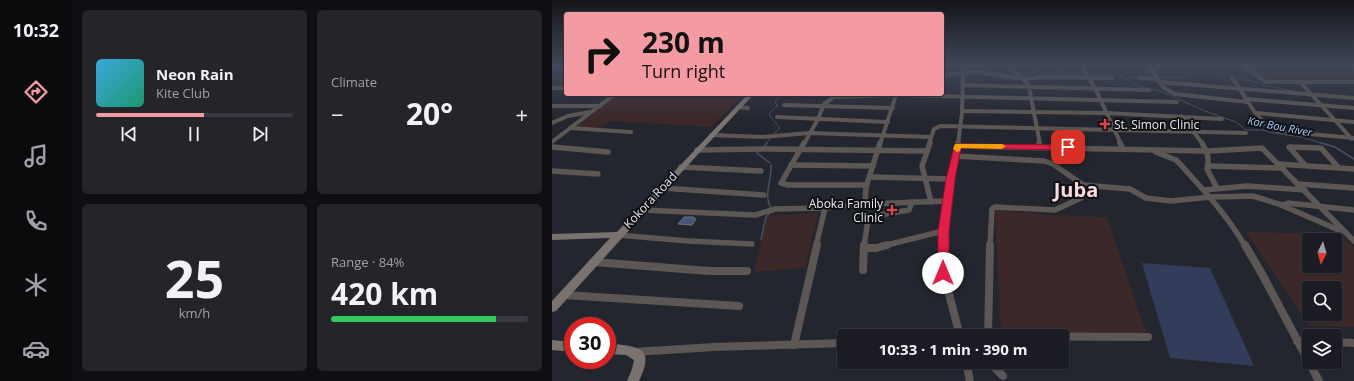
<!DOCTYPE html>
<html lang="en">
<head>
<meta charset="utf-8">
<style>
	body { margin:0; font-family:"Open Sans",sans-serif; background:#24252b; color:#f1f3f6; height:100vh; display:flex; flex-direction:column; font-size:15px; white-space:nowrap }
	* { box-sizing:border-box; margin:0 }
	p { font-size:13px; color:#a0a1a6 }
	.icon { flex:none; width:22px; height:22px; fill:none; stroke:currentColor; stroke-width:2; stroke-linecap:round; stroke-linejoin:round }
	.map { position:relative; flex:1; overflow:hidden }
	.panel { display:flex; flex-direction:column; gap:10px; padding:10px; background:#0f0f13; width:480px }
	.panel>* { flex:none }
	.top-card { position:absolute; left:12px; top:12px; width:380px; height:84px; border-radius:4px; box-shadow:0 1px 3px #0004,0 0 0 1px #393a41; background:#f49aa2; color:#111; overflow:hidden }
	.needle { width:26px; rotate:185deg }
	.tools { position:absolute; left:750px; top:233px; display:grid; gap:8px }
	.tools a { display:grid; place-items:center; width:40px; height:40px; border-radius:4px; background:#1b1c23; box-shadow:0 1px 3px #0004,0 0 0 1px #393a41; font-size:20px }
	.speed { position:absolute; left:12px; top:317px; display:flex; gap:8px; font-size:20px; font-weight:700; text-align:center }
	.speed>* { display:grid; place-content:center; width:52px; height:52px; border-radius:50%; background:#1b1c23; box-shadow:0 1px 3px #0004,0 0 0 1px #393a41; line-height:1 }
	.speed .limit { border:6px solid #d22; background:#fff; color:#111 }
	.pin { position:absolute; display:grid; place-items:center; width:34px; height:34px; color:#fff; margin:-17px; border-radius:8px; box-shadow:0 2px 6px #0006 }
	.me { position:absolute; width:44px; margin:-22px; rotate:0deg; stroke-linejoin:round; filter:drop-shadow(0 0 3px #0008) }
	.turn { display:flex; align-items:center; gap:14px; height:84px; padding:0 12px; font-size:18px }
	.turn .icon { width:52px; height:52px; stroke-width:2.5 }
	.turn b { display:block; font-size:28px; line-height:34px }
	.big { font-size:30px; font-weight:700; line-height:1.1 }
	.panel .card { flex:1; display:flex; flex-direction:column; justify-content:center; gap:6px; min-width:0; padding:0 14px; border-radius:6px; background:#24252b }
	.panel .dial { align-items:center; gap:0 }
	.dial b { font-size:52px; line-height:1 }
	.song { display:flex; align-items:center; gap:12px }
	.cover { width:48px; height:48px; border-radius:6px; background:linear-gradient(135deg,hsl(200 70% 55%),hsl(160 70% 35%)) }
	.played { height:4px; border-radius:2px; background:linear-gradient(90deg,#f49aa2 55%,#393a41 55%) }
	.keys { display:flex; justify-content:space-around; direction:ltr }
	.heat { display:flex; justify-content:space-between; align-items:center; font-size:22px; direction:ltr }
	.charge { height:6px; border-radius:3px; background:linear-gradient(90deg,#34c759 84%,#393a41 0) }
	.panel .tiles { flex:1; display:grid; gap:10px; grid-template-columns:repeat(2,1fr) }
	.trip { position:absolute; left:285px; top:329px; width:232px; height:40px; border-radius:4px; background:#1b1c23; box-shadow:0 1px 3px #0004,0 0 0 1px #393a41; font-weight:700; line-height:40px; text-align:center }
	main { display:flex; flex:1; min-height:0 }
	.tab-bar { display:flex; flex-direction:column; width:72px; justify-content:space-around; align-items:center; background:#0b0b0e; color:#a0a1a6 }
	.tab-bar .icon { width:28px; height:28px }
	.tab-bar .on { color:#f49aa2 }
	.tab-bar b { font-size:18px; color:#f1f3f6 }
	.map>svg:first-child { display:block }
</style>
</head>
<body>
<main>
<nav class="tab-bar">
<b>10:32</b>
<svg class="icon on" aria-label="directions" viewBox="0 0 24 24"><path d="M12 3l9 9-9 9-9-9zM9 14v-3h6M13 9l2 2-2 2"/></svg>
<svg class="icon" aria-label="music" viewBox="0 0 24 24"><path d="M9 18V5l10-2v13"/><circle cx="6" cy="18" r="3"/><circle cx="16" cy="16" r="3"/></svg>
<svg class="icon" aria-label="phone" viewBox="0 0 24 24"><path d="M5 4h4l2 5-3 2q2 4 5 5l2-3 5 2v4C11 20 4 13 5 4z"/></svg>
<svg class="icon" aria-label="climate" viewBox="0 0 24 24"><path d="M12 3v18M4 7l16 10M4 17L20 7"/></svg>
<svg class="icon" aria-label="car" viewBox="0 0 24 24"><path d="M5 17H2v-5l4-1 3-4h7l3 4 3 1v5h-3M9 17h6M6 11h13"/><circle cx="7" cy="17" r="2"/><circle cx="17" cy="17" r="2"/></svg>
</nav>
<section class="panel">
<div class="tiles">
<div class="card">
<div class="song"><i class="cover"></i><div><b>Neon Rain</b><p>Kite Club</p></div></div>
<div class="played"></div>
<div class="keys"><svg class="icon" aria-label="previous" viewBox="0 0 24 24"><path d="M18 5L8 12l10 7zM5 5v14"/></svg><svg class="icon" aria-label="pause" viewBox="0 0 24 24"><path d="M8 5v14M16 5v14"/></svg><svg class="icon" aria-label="next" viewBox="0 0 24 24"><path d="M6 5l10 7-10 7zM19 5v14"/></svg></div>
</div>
<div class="card"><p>Climate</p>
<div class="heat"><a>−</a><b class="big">20°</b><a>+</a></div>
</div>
<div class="card dial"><b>25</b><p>km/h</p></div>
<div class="card"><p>Range · 84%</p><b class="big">420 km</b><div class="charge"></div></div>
</div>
</section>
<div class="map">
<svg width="802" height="381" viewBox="0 0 802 381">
	<rect width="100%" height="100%" fill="#24262f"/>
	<path fill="#2b2f3e" d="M0,66H14V88L0,87Z"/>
	<g fill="#3c2828" fill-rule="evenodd">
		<path d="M635,66H676L684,73L640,72Z"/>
		<path d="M698,66H802V81L716,82Z"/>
		<path d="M65,94H170L190,95L160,127L58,121L48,128L24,127Z"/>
		<path d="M443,210L498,215L555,217L595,336L449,331Z"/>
		<path d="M266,213L253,268L202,272L215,216Z"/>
		<path d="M694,232L788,234L802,248V327L757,325ZM757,240H783V266H757ZM757,288H783V314H757Z"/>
	</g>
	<path fill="#343c5b" d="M590,263L658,268L702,366L618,358Z"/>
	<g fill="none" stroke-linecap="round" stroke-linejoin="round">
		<g stroke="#465162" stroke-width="1">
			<path d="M430,74L457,80L463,79"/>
			<path d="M539,75L556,74L569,76L579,81L582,85L594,88"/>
			<path d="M470,77C486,65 512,71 530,75"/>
			<path d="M606,77L636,78L638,75L642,74L678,75L717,86L741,91"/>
			<path d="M390,78L404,76"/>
			<path d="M577,78L588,77"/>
			<path d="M598,89L608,91L653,111L684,122L694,130H711L720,133L750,137L772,144"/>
			<path d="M221,135L228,128L218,116V112L225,106L223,102L229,94"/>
			<path d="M214,144L219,137"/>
		</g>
		<g stroke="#465162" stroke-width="1.5">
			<path d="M769,143L783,147L802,159"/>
			<path d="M212,147L215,143"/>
			<path d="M205,151V153L218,163"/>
			<path d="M219,165C220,179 211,195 219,208"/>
			<path d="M209,239L214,217L218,213"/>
		</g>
	</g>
	<g fill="#49537a" stroke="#70737e">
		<path d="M132,217H141L144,219L140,225L126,224Z"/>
		<path d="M473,362H498L499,369L473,367Z"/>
	</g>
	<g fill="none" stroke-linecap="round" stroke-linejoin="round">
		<g stroke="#5c5755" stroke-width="4">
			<path d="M456,66L473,81L477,87L488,144"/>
			<path d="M529,66L543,88L569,144"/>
			<path d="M597,66L612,88L623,94L696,102"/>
			<path d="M609,66H632"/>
			<path d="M691,66L714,82H802"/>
			<path d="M390,75L426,72L468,78"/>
			<path d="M588,78L606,79"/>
			<path d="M680,78C694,95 703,122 725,131L802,138"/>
			<path d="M472,79L490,77L561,78"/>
			<path d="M608,82L802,98"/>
			<path d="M749,83L800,139"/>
			<path d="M411,85L597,90"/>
			<path d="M0,88H14"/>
			<path d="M694,99L802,108"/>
			<path d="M232,105L341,108"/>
			<path d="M0,106H48"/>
			<path d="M186,107L196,108"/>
			<path d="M410,111L554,113L670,119"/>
			<path d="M705,113L802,122"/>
			<path d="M629,116L651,144"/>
			<path d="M225,117L336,122"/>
			<path d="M0,123L16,116L38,112"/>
			<path d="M18,128L79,132"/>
			<path d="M159,135L211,137L257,133L379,137"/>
			<path d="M0,142L63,94"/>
			<path d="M252,144L266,119L272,104L282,97L344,95L625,102"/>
			<path d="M328,144L344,95"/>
			<path d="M377,144L382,129L388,126L694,133"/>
			<path d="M406,144L410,113L411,73"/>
		</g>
		<g stroke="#5c5755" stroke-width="5.5">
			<path d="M252,143L229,183L236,185H315"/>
			<path d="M378,143L370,166L379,202"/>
			<path d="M487,143L488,146"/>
			<path d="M568,143L571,149"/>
			<path d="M650,143C655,152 658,159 655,169L665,188"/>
			<path d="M406,146L656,151L710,148L802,241"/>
			<path d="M0,147L56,152"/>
			<path d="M145,150L216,149L375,151"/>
			<path d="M604,152L624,160L629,165C652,191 676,216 693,246"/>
			<path d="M403,156L492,161L501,164L531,185L578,189L594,198L619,201L658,197L701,196L730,205L736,203L802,210"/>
			<path d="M726,164L802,169"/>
			<path d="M239,165L321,166"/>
			<path d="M753,165L737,147L769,148L786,167"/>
			<path d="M657,166L731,168"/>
			<path d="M129,167L209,171"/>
			<path d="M0,171L46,174"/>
			<path d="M318,177L399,179"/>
			<path d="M746,184L802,188"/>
			<path d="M110,188L212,195"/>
			<path d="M652,190L695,186L753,190"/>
			<path d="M313,204L314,187L328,143"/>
			<path d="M729,205L789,231"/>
			<path d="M90,210L203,215L223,209L273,208L313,204L395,201"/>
			<path d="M66,235L136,241L200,244"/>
			<path d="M264,246L273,208"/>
			<path d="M312,246L316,220L328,215L357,210L360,202"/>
			<path d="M331,246L391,231"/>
			<path d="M391,246L393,212L406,143"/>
			<path d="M438,246L440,209L443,207L503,210L529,198L532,191L531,185"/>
		</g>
		<g stroke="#5c5755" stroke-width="8">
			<path d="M391,245L392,275L408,336"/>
			<path d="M693,245L710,274L767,381"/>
			<path d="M312,248H324L335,245"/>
			<path d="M42,262L157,271H195"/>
			<path d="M311,270L312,245"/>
			<path d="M12,295L187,306"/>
			<path d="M432,336L596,337"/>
			<path d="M436,336L438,245"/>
			<path d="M745,341L757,342"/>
			<path d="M783,342L802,343"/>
			<path d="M242,345L265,245"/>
			<path d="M82,352L162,347L292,343"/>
			<path d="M414,362L418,381"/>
			<path d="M433,362L441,366L451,376"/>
		</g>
		<g fill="#7a726f" fill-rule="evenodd">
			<path d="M196,94H202L148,152L4,311L0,312V301L58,238L0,240V234L65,232Z"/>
			<path d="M0,340L21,342V352L0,350Z"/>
			<path d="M55,344C64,344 91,345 93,356C95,364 90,374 87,381H75L80,369L82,360L74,355L55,354Z"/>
		</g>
	</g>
	<linearGradient id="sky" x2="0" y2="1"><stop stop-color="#14151a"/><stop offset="0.55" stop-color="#3f4758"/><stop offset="1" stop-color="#3f4758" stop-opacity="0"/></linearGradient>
	<rect width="802" height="119" fill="url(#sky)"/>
	<path fill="#e11d48" stroke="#92132f" d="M403,144L516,145L520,147L516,150L409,148L403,179L397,231V273L395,277L391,278L387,277L386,273V231L394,179Z"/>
	<path fill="#f59e0b" d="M403,144H450L454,146L450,149L409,148L408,151L405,152L401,149Z"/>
	<g fill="#e0444e" stroke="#0e0f13" stroke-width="1.5">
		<path d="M551 118h4v4h4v4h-4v4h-4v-4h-4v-4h4z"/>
		<path d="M338 204h4v4h4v4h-4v4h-4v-4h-4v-4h4z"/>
	</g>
	<g text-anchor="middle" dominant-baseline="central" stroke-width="4" stroke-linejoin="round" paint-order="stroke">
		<g font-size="11" font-style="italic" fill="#a7cffd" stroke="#0e0f13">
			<text transform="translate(728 126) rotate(11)">Kor Bou River</text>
		</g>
		<g font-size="12" fill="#e9ebf1" stroke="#0e0f13" text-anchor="start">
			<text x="562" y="124">St. Simon Clinic</text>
			<text x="331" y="203" text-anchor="end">Aboka Family<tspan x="331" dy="14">Clinic</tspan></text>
		</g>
		<g font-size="12" fill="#e9ebf1" stroke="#0e0f13">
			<text transform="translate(98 200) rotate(-47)">Kokora Road</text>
		</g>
		<g font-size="20" font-weight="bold" fill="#fedadc" stroke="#0e0f13">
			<text x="524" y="189">Juba</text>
		</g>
	</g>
</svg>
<div class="tools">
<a><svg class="needle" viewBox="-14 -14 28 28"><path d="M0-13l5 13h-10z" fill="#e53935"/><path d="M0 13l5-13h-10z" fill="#a0a1a6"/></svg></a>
<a><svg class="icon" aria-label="search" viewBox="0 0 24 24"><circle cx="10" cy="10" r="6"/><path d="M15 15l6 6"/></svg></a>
<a><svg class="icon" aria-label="layers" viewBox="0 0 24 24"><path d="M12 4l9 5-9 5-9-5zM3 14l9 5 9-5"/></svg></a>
</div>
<div class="speed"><div class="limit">30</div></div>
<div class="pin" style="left:516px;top:147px;background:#d93025"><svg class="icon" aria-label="arrive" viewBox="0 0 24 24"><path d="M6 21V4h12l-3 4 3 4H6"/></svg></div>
<svg class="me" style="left:391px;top:273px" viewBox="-20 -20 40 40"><circle r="19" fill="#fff"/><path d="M0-13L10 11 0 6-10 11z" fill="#e11d48"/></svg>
<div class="trip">10:33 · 1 min · 390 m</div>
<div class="top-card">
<div class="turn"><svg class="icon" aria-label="right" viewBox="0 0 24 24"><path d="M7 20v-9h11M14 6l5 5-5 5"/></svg><div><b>230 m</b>Turn right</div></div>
</div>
</div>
</main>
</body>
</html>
